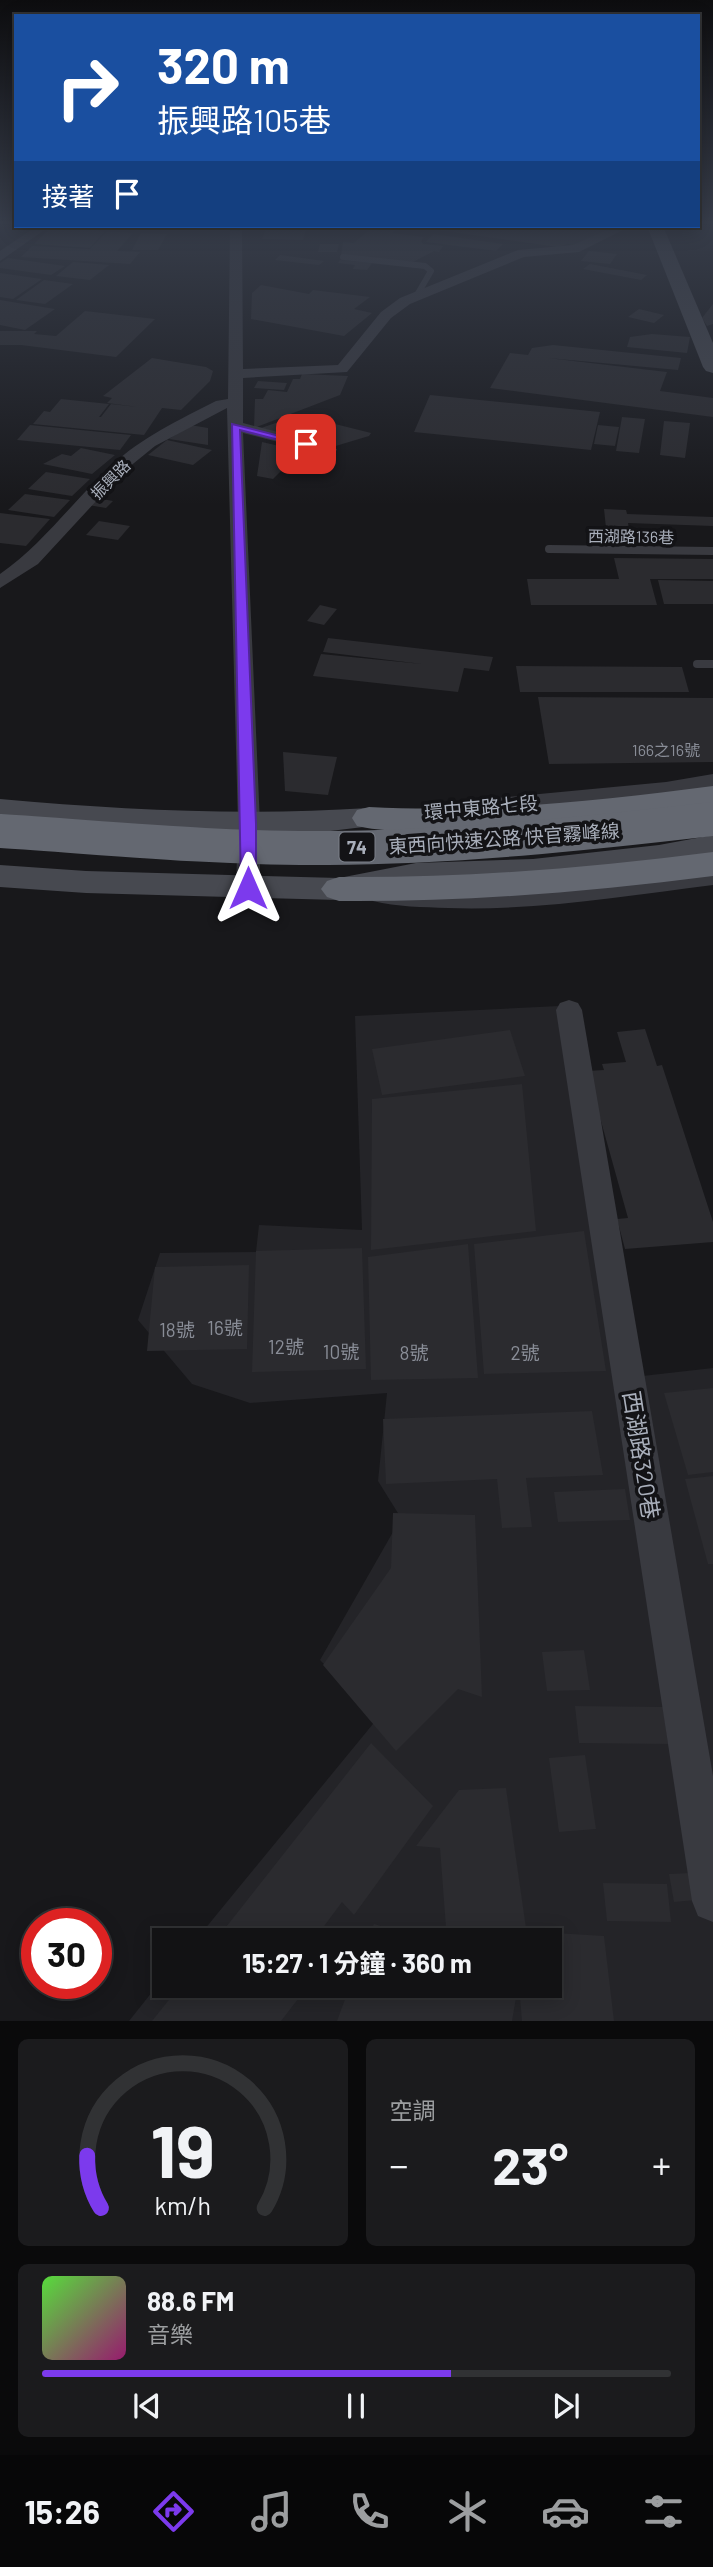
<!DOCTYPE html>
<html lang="zh-TW">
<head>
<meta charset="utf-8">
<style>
	body { margin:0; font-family:Barlow,"Noto Sans TC",sans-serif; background:#1b1b1d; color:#f1f3f6; height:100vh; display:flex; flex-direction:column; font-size:26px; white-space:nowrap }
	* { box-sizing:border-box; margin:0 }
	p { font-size:23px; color:#9c9ea0 }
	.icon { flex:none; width:38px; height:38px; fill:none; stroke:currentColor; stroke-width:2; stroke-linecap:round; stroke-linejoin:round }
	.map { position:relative; height:2021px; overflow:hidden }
	.sheet { display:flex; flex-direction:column; gap:18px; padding:18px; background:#0a0a0b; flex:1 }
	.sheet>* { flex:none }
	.top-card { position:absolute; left:14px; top:14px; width:686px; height:214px; border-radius:0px; box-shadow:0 4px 18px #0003,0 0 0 2px #313234; background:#1a4fa0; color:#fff; overflow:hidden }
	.speed { position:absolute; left:21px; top:1908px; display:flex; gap:14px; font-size:35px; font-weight:700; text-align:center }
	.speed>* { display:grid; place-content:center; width:91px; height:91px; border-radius:50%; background:#121214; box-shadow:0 4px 18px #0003,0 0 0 2px #313234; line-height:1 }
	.speed .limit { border:10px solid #d22; background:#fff; color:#111 }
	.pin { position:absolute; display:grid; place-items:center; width:60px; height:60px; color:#fff; margin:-30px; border-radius:14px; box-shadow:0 4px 10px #0006 }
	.me { position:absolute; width:77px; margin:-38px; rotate:0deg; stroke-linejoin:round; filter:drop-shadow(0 0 5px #0008) }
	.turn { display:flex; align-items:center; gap:24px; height:147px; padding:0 28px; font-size:32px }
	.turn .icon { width:91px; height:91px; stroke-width:2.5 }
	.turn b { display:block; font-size:49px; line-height:60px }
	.then { display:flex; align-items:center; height:66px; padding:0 28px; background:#0003; gap:14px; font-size:26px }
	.big { font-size:52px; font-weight:700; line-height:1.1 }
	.sheet .card { flex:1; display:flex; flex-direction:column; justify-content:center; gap:10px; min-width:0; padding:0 24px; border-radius:10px; background:#1b1b1d }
	.sheet .dial { align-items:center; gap:0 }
	.dial svg { height:182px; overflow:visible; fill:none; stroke:#313234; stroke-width:7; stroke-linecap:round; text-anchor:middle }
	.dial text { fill:#f1f3f6; stroke:none }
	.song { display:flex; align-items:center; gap:21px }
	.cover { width:84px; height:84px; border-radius:10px; background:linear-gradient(135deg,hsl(110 70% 55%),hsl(320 70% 35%)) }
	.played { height:7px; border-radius:4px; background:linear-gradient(90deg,#7c3aed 65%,#313234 65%) }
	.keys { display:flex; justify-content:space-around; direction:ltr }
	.heat { display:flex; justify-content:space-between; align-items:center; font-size:38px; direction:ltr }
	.sheet .tiles { flex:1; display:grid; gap:18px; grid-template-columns:1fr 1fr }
	.card:last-child { grid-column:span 2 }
	.trip { position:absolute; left:152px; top:1928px; width:410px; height:70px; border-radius:0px; background:#121214; box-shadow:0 4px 18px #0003,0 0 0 2px #313234; font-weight:700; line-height:70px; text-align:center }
	.menu { display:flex; height:112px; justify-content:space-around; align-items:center; background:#070708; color:#9c9ea0 }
	.menu .icon { width:49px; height:49px }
	.menu .selected { color:#7c3aed }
	.menu b { font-size:32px; color:#f1f3f6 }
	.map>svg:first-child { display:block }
</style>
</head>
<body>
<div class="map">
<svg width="713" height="2021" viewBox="0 0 713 2021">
	<rect width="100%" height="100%" fill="#18181b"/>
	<path fill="#242428" d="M559,1006L616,1379L713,1368V2021H129L164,1977V1986H550V1941H195L377,1719L320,1660L401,1518L378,1481L387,1393L250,1403L192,1384L138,1320L160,1253L256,1252L259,1225L362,1230L355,1016Z"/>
	<g fill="#2b2b2f">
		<path d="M250,226H307L303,240L262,239L266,229L251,228Z"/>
		<path d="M374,226H400L392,233L424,237L421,241L423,244L443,246L439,252L434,251L413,262L341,256L343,242L354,243Z"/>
		<path d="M409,226H607L614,227L577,246L568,244L558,247Z"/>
		<path d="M51,227L105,231L90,248L34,244Z"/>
		<path d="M107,231L133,233L117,251L140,252L130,264L21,257L32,246L90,249Z"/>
		<path d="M141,233L167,234L158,250H132Z"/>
		<path d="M433,234L503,244L496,251L426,242Z"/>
		<path d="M320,244H339L337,252H318Z"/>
		<path d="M589,251L617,254L610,264L581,261Z"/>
		<path d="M280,255L324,261L319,265L275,260Z"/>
		<path d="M8,258L65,266L51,275L0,268V263Z"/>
		<path d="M340,260L372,263L367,270L353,269L355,265L338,263Z"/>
		<path d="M73,262L109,265L90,280L56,276Z"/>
		<path d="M590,264L647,275L641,280L583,269Z"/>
		<path d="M0,273L42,279L13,299L0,297Z"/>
		<path d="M44,280L73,284L45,304L16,300Z"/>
		<path d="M261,285L309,294L313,290L370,297L354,309L372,313L344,336L251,319L252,293Z"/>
		<path d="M0,300L55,309L25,330L0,325Z"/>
		<path d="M713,304V324L707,326L702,318Z"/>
		<path d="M639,309L664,315L654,323L628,317Z"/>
		<path d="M85,311L155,319L116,357L21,345H0V331H37L34,334L56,336Z"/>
		<path d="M652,334L690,337L687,353L627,347L630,337Z"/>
		<path d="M553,345L681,358L678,370L548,358L667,372L660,391L713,398V417L490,388L510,353L528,355L532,348Z"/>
		<path d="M152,358L206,367L213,371L210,381L181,410L162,408L144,435L33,424L44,411L50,412L61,399L109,404L99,417H101L111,404L138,407L107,403L112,398L103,396Z"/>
		<path d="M302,374L348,376L340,395L254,428L255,399H263L268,390L287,392L293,379H300Z"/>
		<path d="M258,381L287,383L284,390L254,388Z"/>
		<path d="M430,395L600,412L591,450L414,432Z"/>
		<path d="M299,415L371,433L369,436L329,448L261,428Z"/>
		<path d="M622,417L645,419L639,453L616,451Z"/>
		<path d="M664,421L690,423L685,458L660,455Z"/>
		<path d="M30,425L131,435L120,450L17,440Z"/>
		<path d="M190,425L208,428V445L169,439Z"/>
		<path d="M598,425L619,427L615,446L594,444Z"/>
		<path d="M167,440L212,450L193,465L148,455Z"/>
		<path d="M262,442L301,451L273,479L257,476Z"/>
		<path d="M81,448L115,455L92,474L43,464L62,454L71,456Z"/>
		<path d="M46,472L90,479L72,496L28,489Z"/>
		<path d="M25,494L70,500L54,517L8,510Z"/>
		<path d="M96,498L113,501L106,508L88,505Z"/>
		<path d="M604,509L626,510L627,514L713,517V526L628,523L629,528H606Z"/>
		<path d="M0,513L50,519L26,546L0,543Z"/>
		<path d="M99,521L130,526L118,540L86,535Z"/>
		<path d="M614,558L713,559V579H650L657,605H531L527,579H619Z"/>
		<path d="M658,580L713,581V604H664Z"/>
		<path d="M320,605L337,609L324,625L307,621Z"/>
		<path d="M328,638L493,657L489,671L464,668L458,692L313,676L321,654L422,664L323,652Z"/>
		<path d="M516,666L682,667L689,692H520Z"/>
		<path d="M538,697L713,698V762L549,764Z"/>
		<path d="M283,752L337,757L328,795L285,791Z"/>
		<path d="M645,1029L657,1066L662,1065L713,1222V1242L625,1249L617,1219L628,1218L587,1071L604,1070L602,1064L626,1062L617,1032Z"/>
		<path d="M510,1030L525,1076L382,1095L372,1049Z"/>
		<path d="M522,1084L536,1231L371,1250L372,1099Z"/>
		<path d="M584,1231L606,1371L484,1374L474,1244Z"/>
		<path d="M468,1244L478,1378L371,1380L368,1257Z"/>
		<path d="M362,1248L366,1369L252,1372L256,1251Z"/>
		<path d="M249,1265L247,1349L147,1351L155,1267Z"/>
		<path d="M713,1388V1472L688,1475L664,1393Z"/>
		<path d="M592,1411L603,1475L526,1478L532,1527L502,1528L497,1479L386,1484L383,1419Z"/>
		<path d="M713,1476V1564H708L685,1479Z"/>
		<path d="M625,1489L630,1520L558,1522L554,1492Z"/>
		<path d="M393,1513L475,1515L482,1697L458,1689L396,1751L323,1665L391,1568Z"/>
		<path d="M584,1650L590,1690L547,1691L542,1652Z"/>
		<path d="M575,1706L663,1707L668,1744L579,1743Z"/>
		<path d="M371,1743L433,1806L354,1915L342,1902L313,1941H215Z"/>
		<path d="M585,1755L596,1829L559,1832L549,1758Z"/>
		<path d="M506,1788L526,1928L523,1941H447L440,1848L416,1846L459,1790Z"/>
		<path d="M691,1873L696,1900L674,1902L669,1874Z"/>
		<path d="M603,1883L667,1884L671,1922L607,1921Z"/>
		<path d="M374,1924L426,1940V1941H367Z"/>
		<path d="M539,1932L604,1936L614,2021H522L519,1986H550V1941H531Z"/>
		<path d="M180,1986H308L281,2021H152Z"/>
		<path d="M350,1986H518L512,2021H337Z"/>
	</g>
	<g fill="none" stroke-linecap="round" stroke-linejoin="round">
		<path stroke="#393a40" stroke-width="6" d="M343,257L425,266L431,271L417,295"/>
		<g stroke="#393a40" stroke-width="8">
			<path d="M549,549L713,551"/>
			<path d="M697,664H713"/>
		</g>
		<g fill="#393a40" fill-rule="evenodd">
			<path d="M37,226H50L0,261V251Z"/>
			<path d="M230,226H242L243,369L338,365L381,312L400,298L518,250L573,245L616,226H631L579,252L524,257L410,304L391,318L347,372L243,378V423L335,447L337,450L329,455L243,433L260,824V888L256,894L248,896L240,894L236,888L238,824L227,408L155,446L123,472L38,564L0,588V574C43,544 73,501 111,466C142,437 179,420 216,401L228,399Z"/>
			<path d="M713,774V788L666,796L433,818L425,816L422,811L425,806L433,804L666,782Z"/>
			<path d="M713,869V885C625,896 536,911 448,908C423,907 397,907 373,901L370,895L373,889L382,887L423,891H506Z"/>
			<path d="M569,1000L578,1003L582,1010L713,1776V1922L698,1916L692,1901L556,1010L560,1003Z"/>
		</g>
		<g fill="#474950" fill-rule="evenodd">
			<path d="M647,226H663L713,343V373L706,371L703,367Z"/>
			<path d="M0,799C123,810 245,816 369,808L380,811L385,818L380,825L322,832L332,834L337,842L332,850L321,853L245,833L138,830L0,819Z"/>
			<path d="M713,835V857L659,867L533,881L416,885L339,900L86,893L0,887V865L86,871L339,878L416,863L533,859L659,845Z"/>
		</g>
		<g fill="#646871" fill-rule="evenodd">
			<path d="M713,786V806C621,819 529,832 437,831C411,831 383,832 357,826L352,818L357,810L369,807C485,813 598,801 713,786Z"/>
			<path d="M713,852V876C589,892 465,902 339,901L327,897L321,889L327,881L339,877C465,878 589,868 713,852Z"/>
		</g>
		<path stroke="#646871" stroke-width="34" d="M0,831C109,838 219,849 328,848C457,847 585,834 713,819"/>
	</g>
	<linearGradient id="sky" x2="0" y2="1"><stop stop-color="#0d0d0f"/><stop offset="0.44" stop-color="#373d4a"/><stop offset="1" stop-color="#373d4a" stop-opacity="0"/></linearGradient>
	<rect width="713" height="505" fill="url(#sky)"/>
	<path fill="#7c3aed" stroke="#51269a" stroke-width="2" d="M232,424L311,444L306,447L240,430L256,824V888L248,893L241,888Z"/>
	<g text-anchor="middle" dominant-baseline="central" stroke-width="7" stroke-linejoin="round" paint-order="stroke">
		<g font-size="16" fill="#a9afbb" stroke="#131316">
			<text transform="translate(110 479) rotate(-45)">振興路</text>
			<text transform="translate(631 536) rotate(1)">西湖路136巷</text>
		</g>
		<g font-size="16" fill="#898d97">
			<text x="666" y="749">166之16號</text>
		</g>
		<rect fill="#131316" stroke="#7c808a" stroke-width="2" x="339.5" y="832.5" width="35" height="29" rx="5"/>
		<g font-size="18" font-weight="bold" fill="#a9afbb">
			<text x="357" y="847">74</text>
		</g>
		<g font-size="19" fill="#a9afbb" stroke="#131316">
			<text transform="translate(481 807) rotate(-5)">環中東路七段</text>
			<text transform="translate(504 838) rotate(-4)">東西向快速公路 快官霧峰線</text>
		</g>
		<g font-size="19" fill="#898d97">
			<text x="225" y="1327">16號</text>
			<text x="177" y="1329">18號</text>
			<text x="286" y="1346">12號</text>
			<text x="341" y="1351">10號</text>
			<text x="414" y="1352">8號</text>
			<text x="525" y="1352">2號</text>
		</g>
		<g font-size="23" fill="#a9afbb" stroke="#131316">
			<text transform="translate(642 1455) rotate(81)">西湖路320巷</text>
		</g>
	</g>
</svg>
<div class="speed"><div class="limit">30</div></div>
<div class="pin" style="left:306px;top:444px;background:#d93025"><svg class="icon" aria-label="arrive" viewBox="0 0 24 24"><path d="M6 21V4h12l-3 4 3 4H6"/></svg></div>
<svg class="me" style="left:248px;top:888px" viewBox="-20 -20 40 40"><path d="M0-17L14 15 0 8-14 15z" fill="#7c3aed" stroke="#fff" stroke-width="4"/></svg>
<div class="trip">15:27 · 1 分鐘 · 360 m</div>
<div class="top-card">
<div class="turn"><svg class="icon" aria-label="right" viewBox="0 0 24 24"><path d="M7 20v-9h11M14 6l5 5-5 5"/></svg><div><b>320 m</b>振興路105巷</div></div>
<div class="then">接著<svg class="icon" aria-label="arrive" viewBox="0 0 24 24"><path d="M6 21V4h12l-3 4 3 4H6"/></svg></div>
</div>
</div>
<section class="sheet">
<div class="tiles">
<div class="card dial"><svg viewBox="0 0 100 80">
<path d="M14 69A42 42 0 1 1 86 69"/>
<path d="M14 69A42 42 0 0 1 8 46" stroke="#7c3aed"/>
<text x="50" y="56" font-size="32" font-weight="700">19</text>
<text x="50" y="72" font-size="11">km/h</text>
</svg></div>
<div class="card"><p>空調</p>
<div class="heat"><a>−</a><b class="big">23°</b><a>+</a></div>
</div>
<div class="card">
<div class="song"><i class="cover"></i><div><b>88.6 FM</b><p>音樂</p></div></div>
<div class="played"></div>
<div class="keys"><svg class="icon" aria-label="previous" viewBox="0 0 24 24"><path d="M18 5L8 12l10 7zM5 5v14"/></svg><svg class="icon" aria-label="pause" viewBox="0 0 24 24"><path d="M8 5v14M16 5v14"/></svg><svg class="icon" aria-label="next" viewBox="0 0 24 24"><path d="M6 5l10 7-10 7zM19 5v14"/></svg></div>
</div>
</div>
</section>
<nav class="menu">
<b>15:26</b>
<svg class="icon selected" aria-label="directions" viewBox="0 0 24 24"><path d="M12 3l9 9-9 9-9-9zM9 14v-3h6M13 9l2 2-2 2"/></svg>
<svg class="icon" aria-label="music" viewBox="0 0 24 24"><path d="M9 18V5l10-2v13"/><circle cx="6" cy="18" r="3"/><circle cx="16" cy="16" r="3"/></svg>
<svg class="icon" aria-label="phone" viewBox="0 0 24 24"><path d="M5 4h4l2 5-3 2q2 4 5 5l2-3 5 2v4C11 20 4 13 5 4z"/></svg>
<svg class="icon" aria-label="climate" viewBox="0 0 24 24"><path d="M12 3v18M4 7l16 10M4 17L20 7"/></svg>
<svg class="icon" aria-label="car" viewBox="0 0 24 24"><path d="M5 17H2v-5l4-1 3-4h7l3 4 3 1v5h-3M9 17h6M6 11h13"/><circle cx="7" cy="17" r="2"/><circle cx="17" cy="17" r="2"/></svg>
<svg class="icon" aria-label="filters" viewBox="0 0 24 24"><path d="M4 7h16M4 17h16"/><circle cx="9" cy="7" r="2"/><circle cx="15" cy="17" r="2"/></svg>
</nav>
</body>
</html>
